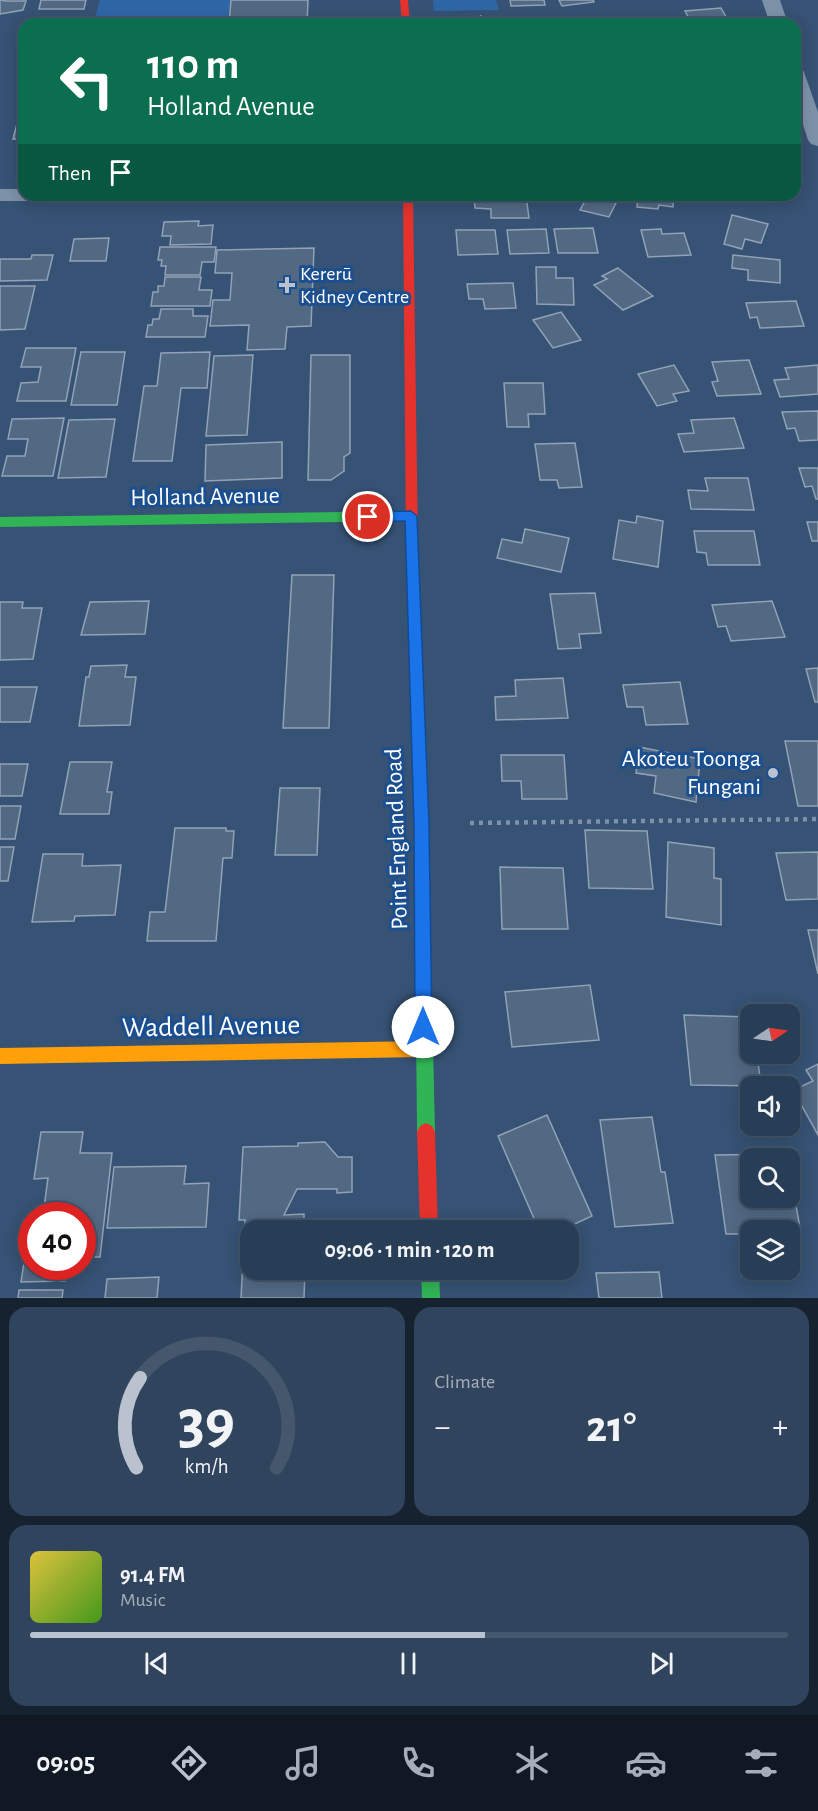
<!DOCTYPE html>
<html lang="en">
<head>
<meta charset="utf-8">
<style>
	body { margin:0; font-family:"Alegreya Sans",sans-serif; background:#30455d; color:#f1f3f6; height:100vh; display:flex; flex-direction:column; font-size:22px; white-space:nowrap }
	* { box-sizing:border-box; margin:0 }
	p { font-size:20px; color:#a5aeba }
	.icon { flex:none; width:33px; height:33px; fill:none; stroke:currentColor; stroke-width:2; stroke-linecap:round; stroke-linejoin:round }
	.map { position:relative; height:1298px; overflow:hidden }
	.sheet { display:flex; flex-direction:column; gap:9px; padding:9px; background:#162230; flex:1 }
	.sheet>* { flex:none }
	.banner { position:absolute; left:18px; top:18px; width:783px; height:183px; border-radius:18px; box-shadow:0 3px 15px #0003,0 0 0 2px #44576d; background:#0b6e4f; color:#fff; overflow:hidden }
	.needle { width:39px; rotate:77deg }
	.fabs { position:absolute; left:740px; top:1004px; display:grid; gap:12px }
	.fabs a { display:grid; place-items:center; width:60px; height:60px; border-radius:12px; background:#283e57; box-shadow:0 3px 15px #0003,0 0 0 2px #44576d; font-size:30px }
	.speed { position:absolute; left:18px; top:1202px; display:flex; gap:12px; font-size:30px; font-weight:700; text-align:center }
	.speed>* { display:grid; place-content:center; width:78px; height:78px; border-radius:50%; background:#283e57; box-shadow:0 3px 15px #0003,0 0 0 2px #44576d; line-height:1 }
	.speed .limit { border:9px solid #d22; background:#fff; color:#111 }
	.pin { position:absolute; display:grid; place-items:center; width:51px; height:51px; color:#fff; margin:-26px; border:3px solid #fff; border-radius:50%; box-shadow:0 2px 6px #0007 }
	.me { position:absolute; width:66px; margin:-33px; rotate:0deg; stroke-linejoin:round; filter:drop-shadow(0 0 4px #0008) }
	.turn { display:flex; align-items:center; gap:21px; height:126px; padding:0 30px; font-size:27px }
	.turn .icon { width:78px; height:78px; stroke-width:2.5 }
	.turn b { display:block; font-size:42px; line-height:51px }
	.then { display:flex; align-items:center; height:57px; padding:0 30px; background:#0003; gap:12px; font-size:22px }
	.big { font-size:45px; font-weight:700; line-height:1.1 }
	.sheet .card { flex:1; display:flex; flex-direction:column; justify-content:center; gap:9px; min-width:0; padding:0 21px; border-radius:18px; background:#30455d }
	.sheet .dial { align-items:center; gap:0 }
	.dial svg { height:156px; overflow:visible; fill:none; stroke:#44576d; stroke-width:7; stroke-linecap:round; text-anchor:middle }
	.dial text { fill:#f1f3f6; stroke:none }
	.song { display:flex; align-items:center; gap:18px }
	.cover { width:72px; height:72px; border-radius:9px; background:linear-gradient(135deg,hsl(50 70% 55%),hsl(100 70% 35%)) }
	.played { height:6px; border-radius:3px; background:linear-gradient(90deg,#b9c2ce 60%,#44576d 60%) }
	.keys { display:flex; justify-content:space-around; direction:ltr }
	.heat { display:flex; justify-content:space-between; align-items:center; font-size:33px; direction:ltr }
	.sheet .tiles { flex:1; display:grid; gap:9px; grid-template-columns:1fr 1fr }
	.card:last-child { grid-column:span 2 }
	.trip { position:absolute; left:240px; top:1220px; width:339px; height:60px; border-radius:18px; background:#283e57; box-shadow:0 3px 15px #0003,0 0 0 2px #44576d; font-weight:700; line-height:60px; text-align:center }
	.menu { display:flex; height:96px; justify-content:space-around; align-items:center; background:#101923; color:#a5aeba }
	.menu .icon { width:42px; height:42px }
	.menu .selected { color:#b9c2ce }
	.menu b { font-size:27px; color:#f1f3f6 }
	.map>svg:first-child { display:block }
</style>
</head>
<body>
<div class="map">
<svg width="818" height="1298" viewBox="0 0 818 1298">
	<rect width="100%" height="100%" fill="#365274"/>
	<g fill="#2f66a5">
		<path d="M100,0H231L227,24H93Z"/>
		<path d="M433,0H496L499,10L434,11Z"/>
	</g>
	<g fill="#526984" stroke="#92a2b6" stroke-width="1.5">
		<path d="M0,0L6,1H26L23,10L0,14Z"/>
		<path d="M41,0H86L84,9H39Z"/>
		<path d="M231,0H308L307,24H229Z"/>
		<path d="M510,0H544L545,5L511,6Z"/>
		<path d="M559,0H593L594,2L562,6Z"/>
		<path d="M721,8L730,24H692L685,11Z"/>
		<path d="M481,16L489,24H458L475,19Z"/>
		<path d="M18,120H24V139H13Z"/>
		<path d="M571,195H613L619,197L609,217L580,210L585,201L570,197Z"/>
		<path d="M638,195H674L673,207L659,205L658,209L637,207Z"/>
		<path d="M526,196L529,218H491V209L475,208L474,197Z"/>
		<path d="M732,215L768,224L761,243L745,239L742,249L724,244Z"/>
		<path d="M199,221L198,226L213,225L211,244L170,245L171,236H162L164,222Z"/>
		<path d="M593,228L598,253H558L554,229Z"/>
		<path d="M546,229L549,253L510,254L507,230Z"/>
		<path d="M661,229L662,234L684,233L691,255L648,257L641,230Z"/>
		<path d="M456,230H495L498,254L458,255Z"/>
		<path d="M109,238L106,261H70L74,239Z"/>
		<path d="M160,247H216L214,262H202L200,275H165L166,266H161L162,260H158Z"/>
		<path d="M314,248L311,326L287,327L285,349L247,350L249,325L210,326L213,300H230L232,273H215L217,250Z"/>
		<path d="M32,255H53L47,280L0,281V259H31Z"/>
		<path d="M733,255L780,260V283L748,280V270L732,268Z"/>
		<path d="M536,267H556V278H573L574,305L537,304Z"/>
		<path d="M618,268L653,296L623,310L594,285L607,279L602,276Z"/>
		<path d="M165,277H201L199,290H212L210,306H151L153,292H158V286H164Z"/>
		<path d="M513,283L516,308L485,309L483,299H469L467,284Z"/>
		<path d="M0,286H35L25,329L0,330Z"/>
		<path d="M796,301L804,326L760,328L757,317L750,318L746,303Z"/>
		<path d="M161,309H193V316H208L205,337H146L148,325H152L153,319H159Z"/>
		<path d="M561,312L581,340L553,348L533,320Z"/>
		<path d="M26,348H76L66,401H17L21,383L38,382L41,367H21Z"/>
		<path d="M81,352H125L117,405H71Z"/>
		<path d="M210,352L207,388H181L172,461H133L144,386H157L161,353Z"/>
		<path d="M253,355L247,435L206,436L214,356Z"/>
		<path d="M311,355H350V453L344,457V471L331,480H308Z"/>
		<path d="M749,360L761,394L717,396L712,382L718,381L712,362Z"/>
		<path d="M674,365L689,391L673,394L677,401L657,406L638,374Z"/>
		<path d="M818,365V394L780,397L774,380L789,379L785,368Z"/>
		<path d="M504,383H543L545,414H528L529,427H507Z"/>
		<path d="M818,411V440L799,441L795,428L787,429L782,412Z"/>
		<path d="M64,418L53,476H2L7,456H25L28,439H8L12,419Z"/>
		<path d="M734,418L744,448L684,452L678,434L694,433L691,420Z"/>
		<path d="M115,419L106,477L58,478L69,420Z"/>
		<path d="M282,442V478L205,481L206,445Z"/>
		<path d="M575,443L582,487L559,488L557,480H540L535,444Z"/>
		<path d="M799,468H818V499H816L812,486L805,487Z"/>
		<path d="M705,478H748L754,510L691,509L688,490L708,491Z"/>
		<path d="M637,516L663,521L658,567L613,559L619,520L636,523Z"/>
		<path d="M807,522H818V541H812Z"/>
		<path d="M525,529L569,538L561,572L497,558L502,539L522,543Z"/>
		<path d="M694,531H754L760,565H708L706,553L697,552Z"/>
		<path d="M292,575H334L329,728H283Z"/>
		<path d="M595,593L601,633L579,634L581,648L558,649L550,594Z"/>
		<path d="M149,601L145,634L81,635L90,602Z"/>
		<path d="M772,601L785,637L731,641L726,626L718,627L712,605Z"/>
		<path d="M0,602H23L22,608H42L33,659L0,660Z"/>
		<path d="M127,665L125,677H136L130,725L79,726L86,677H89L91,666Z"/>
		<path d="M818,668V702H815L806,669Z"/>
		<path d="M563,678L568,718L496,720L495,697L516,696L515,680Z"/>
		<path d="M680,682L688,724L646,725L643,707H627L623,685Z"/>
		<path d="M0,687H37L30,722H0Z"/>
		<path d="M785,741H818V806H798Z"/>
		<path d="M639,747L700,759L696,802L654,793L656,776L636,773Z"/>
		<path d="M501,755H564L567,799H522L521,781H502Z"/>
		<path d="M70,762H112L107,792H112L109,814H60Z"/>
		<path d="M0,764H28L22,796H0Z"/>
		<path d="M280,788H320L317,855H275Z"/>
		<path d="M0,806H21L15,839H0Z"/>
		<path d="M175,828H226V831H234L232,858H223L216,941H147L150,912H165Z"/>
		<path d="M585,830L647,831L653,889L589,888Z"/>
		<path d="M668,842L714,848V878L721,879V925L666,917Z"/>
		<path d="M0,847H14L8,881H0Z"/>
		<path d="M818,852V899L786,900L776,853Z"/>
		<path d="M43,854H83L82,866L121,865L115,915L75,916L74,921L32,922Z"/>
		<path d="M500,867L563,868L568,929H502Z"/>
		<path d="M808,930H818V974Z"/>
		<path d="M590,985L599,1040L512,1047L505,992Z"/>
		<path d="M684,1015L750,1017V1053H757L761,1086L691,1085Z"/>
		<path d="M818,1064V1135L793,1090L813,1081L806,1070Z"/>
		<path d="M547,1115L592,1216L562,1230H539L498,1136Z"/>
		<path d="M652,1117L661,1172H665L673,1223L615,1227L600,1120Z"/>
		<path d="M41,1132H83L80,1153H112L100,1257H82V1215H43L48,1178L34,1179Z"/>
		<path d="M325,1142L338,1157H352V1192L337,1193V1189H297L284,1215L304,1214V1230H250V1269H305L304,1298H241L245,1220H239L243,1147L298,1146V1143Z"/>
		<path d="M787,1154V1158H750V1197H789V1167L801,1233L789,1234V1230H750V1234H726L715,1155Z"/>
		<path d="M186,1166L184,1184L209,1183L206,1227L107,1228L114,1167Z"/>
		<path d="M29,1230H32V1266H67L65,1281L21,1282Z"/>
		<path d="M659,1272L662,1298H599L596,1273Z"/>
		<path d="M159,1277L157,1298H105L107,1279Z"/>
		<path d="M19,1290H63L62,1298H18Z"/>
	</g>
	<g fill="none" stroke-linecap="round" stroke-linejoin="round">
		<path stroke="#7d92a8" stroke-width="4.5" stroke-dasharray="4 5" stroke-linecap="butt" d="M470,823L818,819"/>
		<g fill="#7d92a8" fill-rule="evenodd">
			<path d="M762,0H780L788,24H770Z"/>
			<path d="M795,66L802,68L804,72L818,112V146L811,144L808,140L795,100Z"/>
			<path d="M0,189H24V195H70L67,199L60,201H0Z"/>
		</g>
		<g fill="#30b455" fill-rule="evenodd">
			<path d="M411,511L417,516L411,521L0,527V517Z"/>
			<path d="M412,538L418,543L428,824L435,1132L432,1138L426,1141L420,1138L417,1132L414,824L406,543Z"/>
			<path d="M421,1269H439L440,1298H422Z"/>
		</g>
		<path fill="#ff9f0a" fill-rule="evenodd" d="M423,1041L429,1043L431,1049L429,1055L423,1057L0,1064V1048Z"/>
		<g fill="#e5322d" fill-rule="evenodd">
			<path d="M400,0H408L410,24H402Z"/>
			<path d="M403,195H413L418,543L412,548L406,543Z"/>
			<path d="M426,1123L432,1126L435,1132L438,1230H420L417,1132L420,1126Z"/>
		</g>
	</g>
	<path fill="#1a73e8" stroke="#114b97" stroke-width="1.5" d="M411,511L417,516L429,824L432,1027L429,1033L423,1035L417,1033L415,1027L414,824L405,521L368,522L362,517L368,512Z"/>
	<g fill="#b9c2ce" stroke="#1b4f8f" stroke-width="2">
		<path d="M284 276h6v6h6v6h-6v6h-6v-6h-6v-6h6z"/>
		<circle cx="773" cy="773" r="6"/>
	</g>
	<g text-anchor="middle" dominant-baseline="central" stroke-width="6" stroke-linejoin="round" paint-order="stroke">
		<g font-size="20" fill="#fff" stroke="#1b4f8f" text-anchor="start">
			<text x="300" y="274">Kererū<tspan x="300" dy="23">Kidney Centre</tspan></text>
		</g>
		<g font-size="24" fill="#fff" stroke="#1b4f8f">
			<text transform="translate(205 497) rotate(-1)">Holland Avenue</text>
			<text transform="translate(397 839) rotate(-92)">Point England Road</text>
		</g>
		<g font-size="24" fill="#fff" stroke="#1b4f8f" text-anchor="end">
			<text x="761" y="759">Akoteu Toonga<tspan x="761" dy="28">Fungani</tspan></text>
		</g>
		<g font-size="28" fill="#fff" stroke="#1b4f8f">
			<text transform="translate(211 1027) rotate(-1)">Waddell Avenue</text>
		</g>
	</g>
</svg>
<div class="fabs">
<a><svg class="needle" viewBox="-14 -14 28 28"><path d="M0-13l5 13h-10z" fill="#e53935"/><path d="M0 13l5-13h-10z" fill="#a5aeba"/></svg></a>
<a><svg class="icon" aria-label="sound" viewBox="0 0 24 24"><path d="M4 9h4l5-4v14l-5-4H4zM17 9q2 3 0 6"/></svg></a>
<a><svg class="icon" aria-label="search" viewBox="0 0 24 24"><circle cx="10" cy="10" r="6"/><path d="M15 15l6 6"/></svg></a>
<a><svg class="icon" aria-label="layers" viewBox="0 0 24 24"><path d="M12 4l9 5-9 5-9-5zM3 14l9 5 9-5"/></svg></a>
</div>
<div class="speed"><div class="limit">40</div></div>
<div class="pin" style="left:368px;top:517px;background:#d93025"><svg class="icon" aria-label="arrive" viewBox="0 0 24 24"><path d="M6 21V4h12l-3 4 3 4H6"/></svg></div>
<svg class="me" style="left:423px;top:1027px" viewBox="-20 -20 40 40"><circle r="19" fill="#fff"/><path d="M0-13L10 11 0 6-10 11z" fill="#1a73e8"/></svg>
<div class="trip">09:06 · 1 min · 120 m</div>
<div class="banner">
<div class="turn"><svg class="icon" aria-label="left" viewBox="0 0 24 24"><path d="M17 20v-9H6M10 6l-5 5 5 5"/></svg><div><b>110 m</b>Holland Avenue</div></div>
<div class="then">Then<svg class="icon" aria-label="arrive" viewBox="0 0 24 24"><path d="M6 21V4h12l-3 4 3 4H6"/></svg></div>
</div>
</div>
<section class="sheet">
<div class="tiles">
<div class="card dial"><svg viewBox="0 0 100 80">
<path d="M14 69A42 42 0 1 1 86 69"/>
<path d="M14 69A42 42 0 0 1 16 23" stroke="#b9c2ce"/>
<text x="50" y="56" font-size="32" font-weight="700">39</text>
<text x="50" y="72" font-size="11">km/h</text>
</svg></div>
<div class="card"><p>Climate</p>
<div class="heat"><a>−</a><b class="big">21°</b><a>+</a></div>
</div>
<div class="card">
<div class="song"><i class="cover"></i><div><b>91.4 FM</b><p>Music</p></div></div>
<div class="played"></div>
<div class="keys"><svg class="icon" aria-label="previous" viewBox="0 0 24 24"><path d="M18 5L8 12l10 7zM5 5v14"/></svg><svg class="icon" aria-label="pause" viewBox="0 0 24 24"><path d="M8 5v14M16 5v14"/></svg><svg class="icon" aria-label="next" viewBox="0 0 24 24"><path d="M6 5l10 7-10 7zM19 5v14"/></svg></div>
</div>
</div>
</section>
<nav class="menu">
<b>09:05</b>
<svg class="icon selected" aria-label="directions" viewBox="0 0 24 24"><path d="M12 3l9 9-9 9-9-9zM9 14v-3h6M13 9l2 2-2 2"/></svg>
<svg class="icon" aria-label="music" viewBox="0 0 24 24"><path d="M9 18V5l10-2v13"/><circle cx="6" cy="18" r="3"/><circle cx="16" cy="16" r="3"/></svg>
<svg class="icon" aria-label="phone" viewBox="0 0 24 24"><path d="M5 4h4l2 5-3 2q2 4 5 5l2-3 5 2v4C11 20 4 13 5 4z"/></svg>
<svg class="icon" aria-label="climate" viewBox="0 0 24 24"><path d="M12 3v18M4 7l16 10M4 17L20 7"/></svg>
<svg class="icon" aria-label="car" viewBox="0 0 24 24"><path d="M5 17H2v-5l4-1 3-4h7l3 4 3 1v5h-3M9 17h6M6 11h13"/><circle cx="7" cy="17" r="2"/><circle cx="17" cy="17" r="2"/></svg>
<svg class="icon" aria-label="filters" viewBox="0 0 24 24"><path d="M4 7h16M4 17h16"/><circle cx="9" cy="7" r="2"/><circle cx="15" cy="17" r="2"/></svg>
</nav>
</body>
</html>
